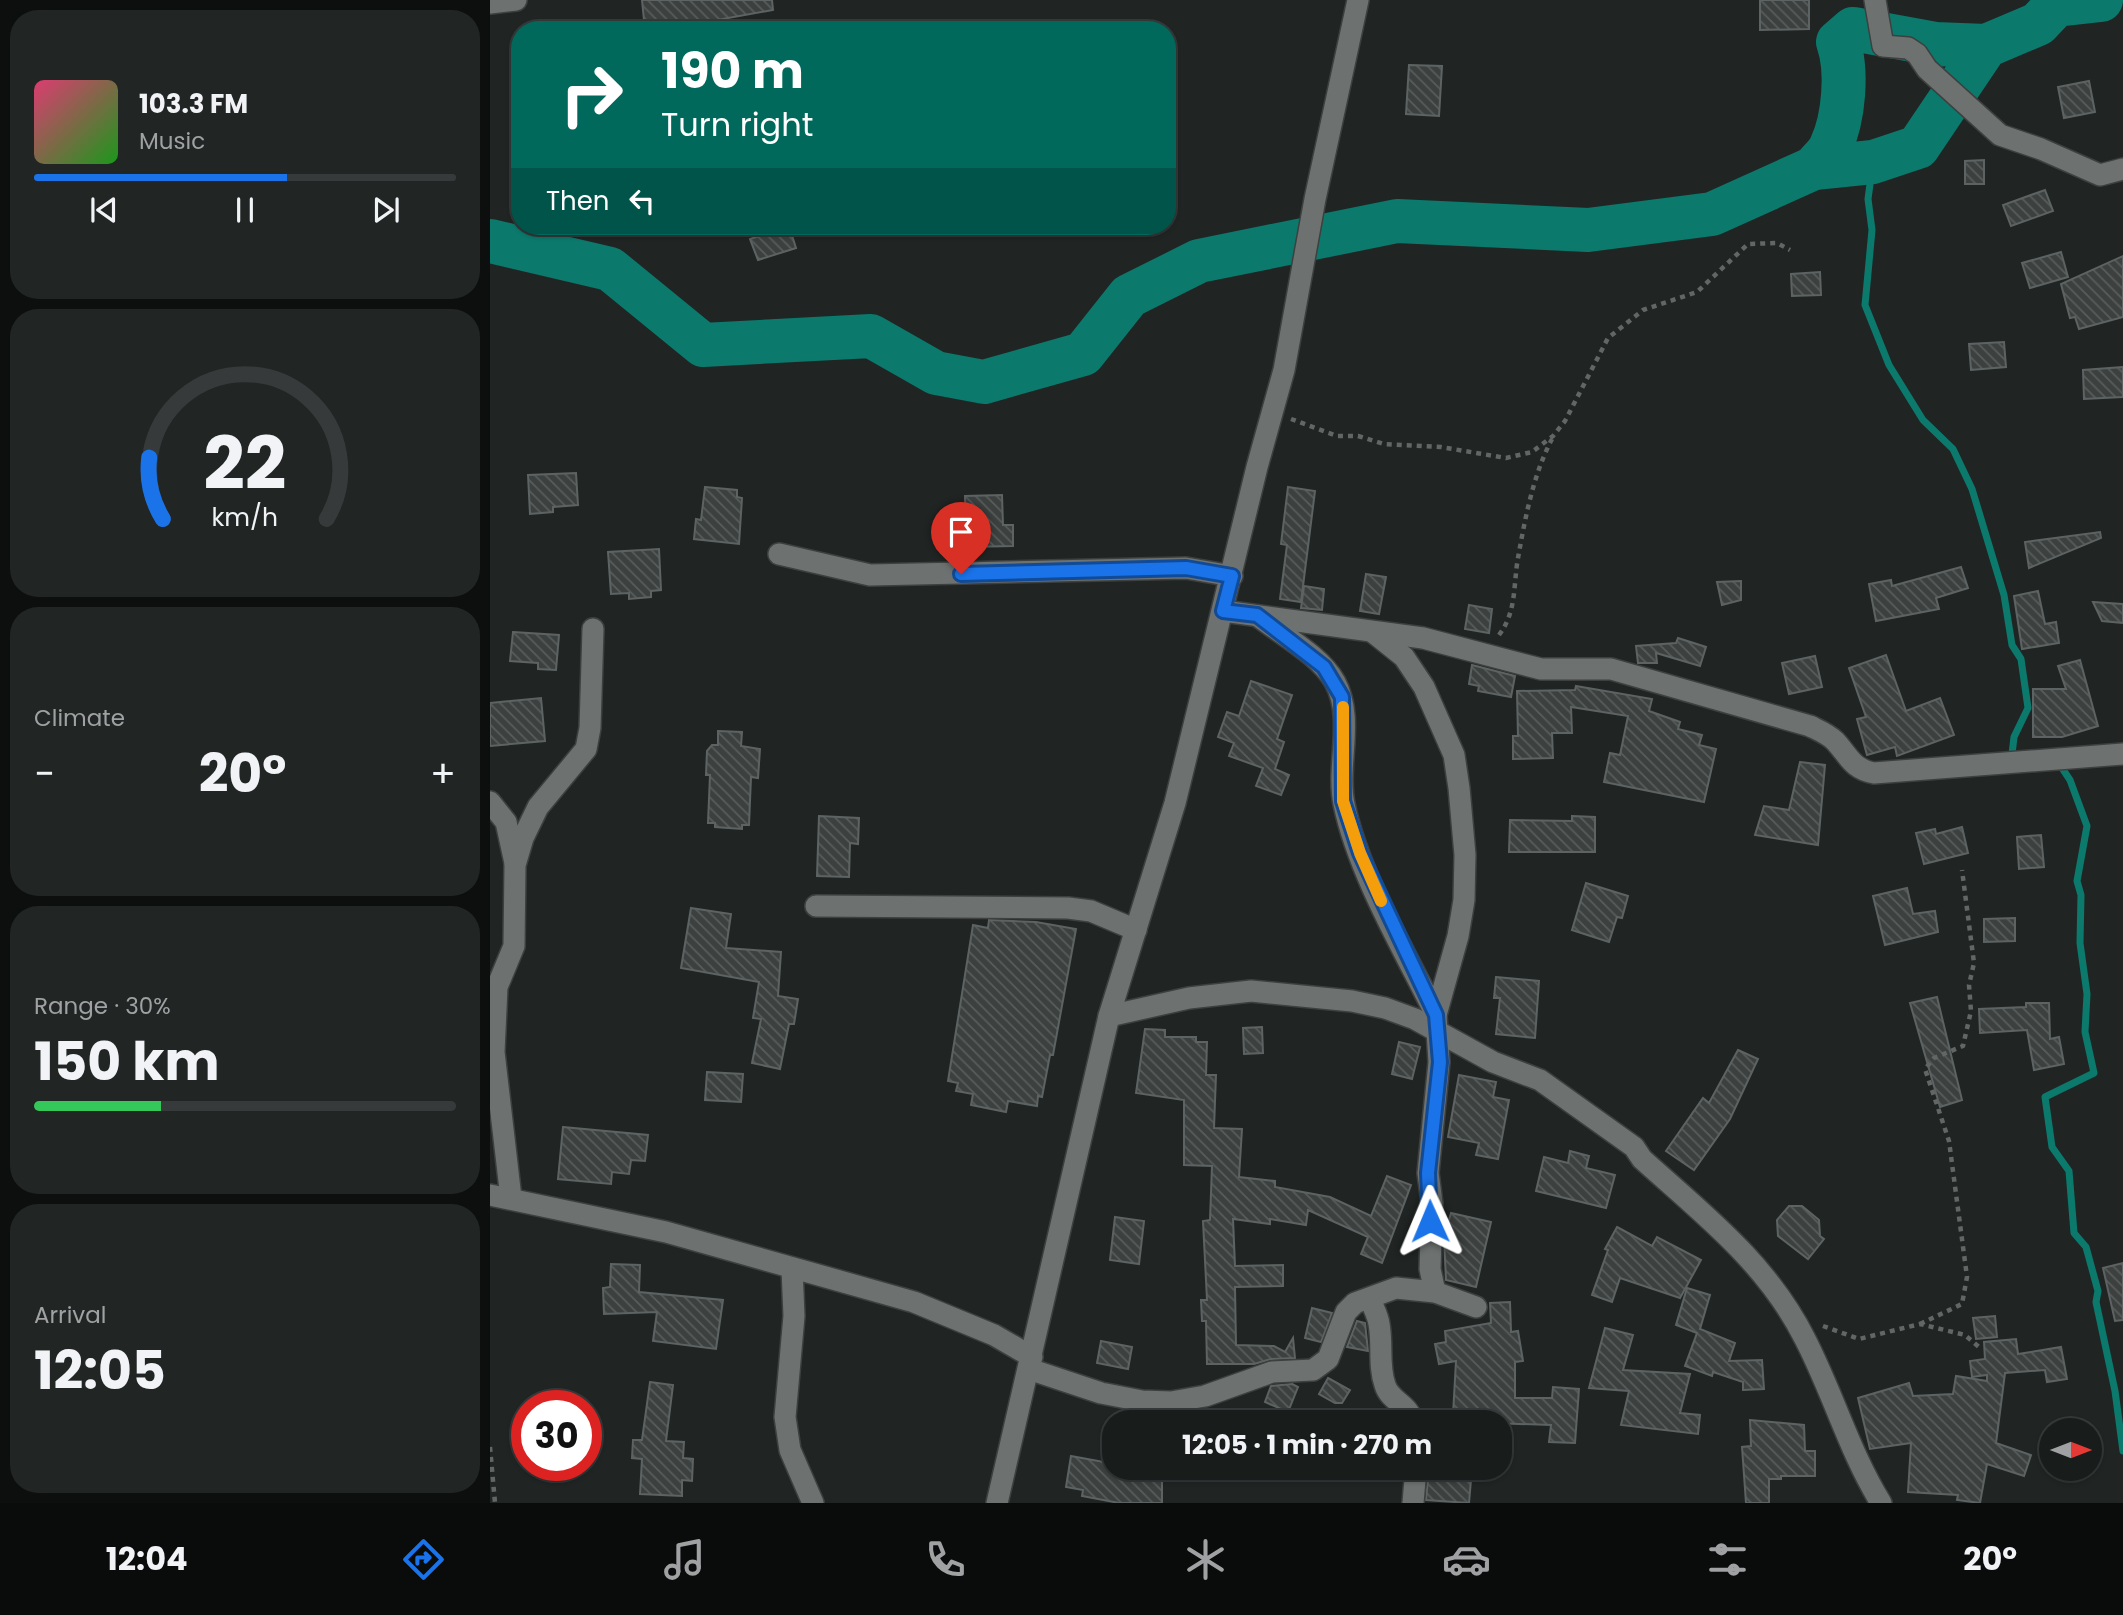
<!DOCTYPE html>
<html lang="en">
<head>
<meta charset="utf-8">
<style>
	body { margin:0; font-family:Poppins,sans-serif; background:#212524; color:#f1f3f6; height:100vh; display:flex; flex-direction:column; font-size:26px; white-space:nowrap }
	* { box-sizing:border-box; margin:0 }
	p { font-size:23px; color:#9fa1a3 }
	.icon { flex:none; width:38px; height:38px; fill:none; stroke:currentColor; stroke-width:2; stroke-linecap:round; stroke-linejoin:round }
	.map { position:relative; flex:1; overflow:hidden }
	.details { display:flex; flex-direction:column; gap:10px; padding:10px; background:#0d0f0f; width:490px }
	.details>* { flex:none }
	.top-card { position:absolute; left:21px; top:21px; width:665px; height:214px; border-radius:28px; box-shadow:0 2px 5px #0004,0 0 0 2px #363a3a; background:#00695c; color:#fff; overflow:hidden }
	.needle { width:46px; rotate:90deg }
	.controls { position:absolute; left:1549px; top:1418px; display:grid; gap:14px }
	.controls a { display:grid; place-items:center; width:63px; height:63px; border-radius:50%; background:#181c1b; box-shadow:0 2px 5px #0004,0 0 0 2px #363a3a; font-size:35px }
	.speed { position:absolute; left:21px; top:1390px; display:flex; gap:14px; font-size:35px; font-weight:700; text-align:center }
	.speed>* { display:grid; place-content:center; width:91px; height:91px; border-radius:50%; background:#181c1b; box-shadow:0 2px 5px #0004,0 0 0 2px #363a3a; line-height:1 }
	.speed .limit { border:10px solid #d22; background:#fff; color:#111 }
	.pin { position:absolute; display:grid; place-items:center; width:60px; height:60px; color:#fff; margin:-72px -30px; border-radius:50% 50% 50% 0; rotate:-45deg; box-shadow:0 0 7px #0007 }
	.pin .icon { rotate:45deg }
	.me { position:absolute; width:77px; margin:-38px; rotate:359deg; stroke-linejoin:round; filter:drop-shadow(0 0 5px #0008) }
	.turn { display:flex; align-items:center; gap:24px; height:147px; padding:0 35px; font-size:32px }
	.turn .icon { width:91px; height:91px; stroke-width:2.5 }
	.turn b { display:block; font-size:49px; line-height:60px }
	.then { display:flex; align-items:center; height:66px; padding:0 35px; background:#0003; gap:14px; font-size:26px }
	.big { font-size:52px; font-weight:700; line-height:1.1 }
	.details .tile { flex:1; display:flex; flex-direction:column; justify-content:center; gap:10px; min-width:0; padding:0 24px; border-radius:28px; background:#212524 }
	.details .dial { align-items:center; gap:0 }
	.dial svg { height:182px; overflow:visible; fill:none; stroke:#363a3a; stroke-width:7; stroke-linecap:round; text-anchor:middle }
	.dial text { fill:#f1f3f6; stroke:none }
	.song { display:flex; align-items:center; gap:21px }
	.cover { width:84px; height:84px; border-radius:10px; background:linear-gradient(135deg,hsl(340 70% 55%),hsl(120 70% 35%)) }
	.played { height:7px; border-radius:4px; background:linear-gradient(90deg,#1a73e8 60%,#363a3a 60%) }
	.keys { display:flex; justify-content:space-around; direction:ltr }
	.heat { display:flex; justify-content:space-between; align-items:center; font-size:38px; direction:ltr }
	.charge { height:10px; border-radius:5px; background:linear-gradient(90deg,#34c759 30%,#363a3a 0) }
	.trip { position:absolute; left:612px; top:1410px; width:410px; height:70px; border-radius:28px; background:#181c1b; box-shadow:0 2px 5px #0004,0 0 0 2px #363a3a; font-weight:700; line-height:70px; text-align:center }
	.dock { display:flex; height:112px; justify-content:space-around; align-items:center; background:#0a0b0b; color:#9fa1a3 }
	.dock .icon { width:49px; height:49px }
	.dock .current { color:#1a73e8 }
	.dock b { font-size:32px; color:#f1f3f6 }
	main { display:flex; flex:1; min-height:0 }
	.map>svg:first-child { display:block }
</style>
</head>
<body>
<main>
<section class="details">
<div class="tile">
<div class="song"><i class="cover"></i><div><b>103.3 FM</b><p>Music</p></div></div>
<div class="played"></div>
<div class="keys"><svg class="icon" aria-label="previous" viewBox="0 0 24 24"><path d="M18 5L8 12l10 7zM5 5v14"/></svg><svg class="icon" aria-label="pause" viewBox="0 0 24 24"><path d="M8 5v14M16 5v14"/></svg><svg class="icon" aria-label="next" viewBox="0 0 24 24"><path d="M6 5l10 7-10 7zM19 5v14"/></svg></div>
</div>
<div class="tile dial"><svg viewBox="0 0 100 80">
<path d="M14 69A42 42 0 1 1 86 69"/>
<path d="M14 69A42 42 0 0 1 8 42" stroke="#1a73e8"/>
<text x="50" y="56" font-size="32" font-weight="700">22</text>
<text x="50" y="72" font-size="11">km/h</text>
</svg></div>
<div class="tile"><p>Climate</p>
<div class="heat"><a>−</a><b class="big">20°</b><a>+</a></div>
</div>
<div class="tile"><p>Range · 30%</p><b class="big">150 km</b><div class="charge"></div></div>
<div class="tile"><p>Arrival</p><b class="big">12:05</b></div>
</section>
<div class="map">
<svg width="1633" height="1503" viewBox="0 0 1633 1503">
	<defs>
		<pattern id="building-back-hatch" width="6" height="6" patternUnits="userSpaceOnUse" patternTransform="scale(1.75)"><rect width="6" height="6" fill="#3c4140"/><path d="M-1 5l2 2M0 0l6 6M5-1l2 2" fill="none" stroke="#585d5c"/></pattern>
	</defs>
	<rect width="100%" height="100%" fill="#202524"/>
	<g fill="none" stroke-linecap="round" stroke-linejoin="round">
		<g stroke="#0b7a6d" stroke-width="7">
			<path d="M1383,162L1378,199L1382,230L1375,305L1399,365L1433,420L1463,449L1482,489L1514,595L1522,645L1531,659L1538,708L1524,737L1522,754"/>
			<path d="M1570,765L1580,780L1597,826L1587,881L1591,895L1590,943L1597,994L1595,1032L1604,1073L1555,1097L1562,1147L1579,1171L1584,1233L1596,1247L1608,1291L1606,1302L1625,1391L1633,1451"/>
		</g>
		<g stroke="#0b7a6d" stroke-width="44">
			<path d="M1324,168C1329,161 1338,154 1341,146C1354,118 1358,70 1348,42L1363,29L1445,44L1496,46"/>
			<path d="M0,241L120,269L213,345L381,336L446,373L494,382L593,354L639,296L709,261L907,221L1098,230L1222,214L1324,168L1383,162L1428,147L1496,46L1548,24L1566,5L1611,0"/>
		</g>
	</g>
	<g fill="url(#building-back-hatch)" stroke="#5d6362" stroke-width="2">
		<path d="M152,0H282L283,10L227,20L229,30H155Z"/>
		<path d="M1270,0H1319V29L1270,30Z"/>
		<path d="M919,65L952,66L949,116L916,114Z"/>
		<path d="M1599,81L1605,112L1574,118L1568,87Z"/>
		<path d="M1494,160V184H1475V161Z"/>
		<path d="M1555,190L1563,211L1521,226L1513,205Z"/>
		<path d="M299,226L306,248L268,260L260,239Z"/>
		<path d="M1571,252L1578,277L1540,288L1532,263Z"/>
		<path d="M1633,256V317L1589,329L1585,317L1580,318L1571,284Z"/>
		<path d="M1330,272L1331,295L1302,296L1301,274Z"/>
		<path d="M1514,342L1516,367L1481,370L1479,344Z"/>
		<path d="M1633,367V397L1594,399L1593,370Z"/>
		<path d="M86,473L88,505L63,507V512L40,514L38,475Z"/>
		<path d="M215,487L247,490V497L252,498L249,544L204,539L206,519L211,520Z"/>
		<path d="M798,487L825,491L811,602L790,599L797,545L791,544Z"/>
		<path d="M512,495L513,525H523V546L476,547L475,496Z"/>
		<path d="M1610,532L1611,538L1539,568L1535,542Z"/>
		<path d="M169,549L171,590L161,591V597L139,599V593L121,594L118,552Z"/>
		<path d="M1471,567L1478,588L1446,598L1449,609L1386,621L1379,584L1401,580L1402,586Z"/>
		<path d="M876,574L896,577L889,614L870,611Z"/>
		<path d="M1251,581V600L1232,605L1227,582Z"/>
		<path d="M814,586L834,589L832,610L811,608Z"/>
		<path d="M1548,591L1555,624L1566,622L1569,643L1532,649L1524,596Z"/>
		<path d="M1603,602L1633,604V623L1612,621Z"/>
		<path d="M979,605L1002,609L999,633L975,629Z"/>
		<path d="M23,632L69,635L66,670L48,669V663L20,661Z"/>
		<path d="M1188,638L1216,647L1210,666L1166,653L1167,663H1148L1146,646L1186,643Z"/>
		<path d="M1396,655L1416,711L1450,698L1464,735L1407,756L1405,747L1377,755L1367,719L1376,717L1359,668Z"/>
		<path d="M1325,656L1332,687L1299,694L1292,663Z"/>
		<path d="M1590,660L1608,726L1572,737H1543V689H1576L1568,666Z"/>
		<path d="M982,665L1025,676L1021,697L988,691L989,686L979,684Z"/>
		<path d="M761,681L802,695L787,739L794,742L785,769L799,775L791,795L766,786L773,768L739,756L744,743L728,737L737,712L749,716Z"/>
		<path d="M1086,686L1162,699L1159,711L1190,722L1188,729L1212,735L1209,745L1226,749L1214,802L1114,782L1120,753L1130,755L1138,716L1081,707L1082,733H1062L1063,758L1023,759V736H1028L1027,691L1085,690Z"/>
		<path d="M51,698L55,741L0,746V703Z"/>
		<path d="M228,731L252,732L251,746L270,749L268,778L261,777L259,825H252V829L225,827V823H218L220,775H216L217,751L222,745H228Z"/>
		<path d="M1310,762L1335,765L1328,845L1265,835L1274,806L1299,810Z"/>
		<path d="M329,816L369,818L368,844L360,843L359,877L327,876Z"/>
		<path d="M1082,816L1105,817V852H1019L1020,820L1082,821Z"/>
		<path d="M1472,827L1478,853L1434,864L1426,833L1445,829L1446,834Z"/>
		<path d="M1551,835L1554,867L1529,869L1527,837Z"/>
		<path d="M1096,883L1138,896L1132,918L1127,917L1119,942L1082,930Z"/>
		<path d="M1417,888L1423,914L1445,911L1448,932L1395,945L1383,896Z"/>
		<path d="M201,908L241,914L236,948L291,952L288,996L308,999L304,1024H299L290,1069L262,1063L271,1019L263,1018L269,982L191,968Z"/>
		<path d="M1525,918V941L1494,942V919Z"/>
		<path d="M499,920L546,922L586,929L563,1055H560L552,1097L548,1096L547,1106L518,1101L516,1112L481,1105L483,1094L466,1091L468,1083L458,1081L483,925L498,928Z"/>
		<path d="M1006,977L1049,981L1045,1038L1006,1034L1010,998H1004Z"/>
		<path d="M1447,997L1472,1100L1450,1107L1420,1003Z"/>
		<path d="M1536,1003H1559L1560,1039L1569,1037L1574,1064L1544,1070L1537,1030L1490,1033L1489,1009L1536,1007Z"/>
		<path d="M772,1027L773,1053L754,1054L753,1028Z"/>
		<path d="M655,1029L675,1030V1037H706V1042H717L716,1075H726L724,1128L752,1129L749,1177L785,1181V1187L840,1197L881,1216L897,1176L921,1185L892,1263L871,1254L878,1237L818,1210L816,1225L780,1219V1224L743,1219L745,1266L793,1265V1286L745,1287L746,1345L784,1346L795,1352L803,1338L805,1358L781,1359L764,1364H717L716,1321H712L711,1300H717L713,1221L720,1220L722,1166L694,1165V1100L646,1093Z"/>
		<path d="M909,1042L930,1047L922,1079L902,1074Z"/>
		<path d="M1248,1050L1268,1059L1240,1119L1204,1170L1176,1151L1213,1098L1219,1103Z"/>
		<path d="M217,1072L253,1074L251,1102L215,1100Z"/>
		<path d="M969,1075L1006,1082L1003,1097L1019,1100L1008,1159L986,1155L989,1143L958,1137Z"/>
		<path d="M73,1127L158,1135L155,1161L141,1160L139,1174L122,1172L121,1184L68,1179Z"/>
		<path d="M1080,1151L1099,1156L1096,1168L1125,1175L1116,1208L1046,1191L1054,1157L1078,1163Z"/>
		<path d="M1299,1206H1312L1329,1220L1330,1236L1334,1239L1318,1259L1288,1236L1287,1220Z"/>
		<path d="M961,1213L1001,1222L986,1287L956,1280L954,1237Z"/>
		<path d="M625,1217L654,1221L649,1264L620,1260Z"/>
		<path d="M1127,1227L1162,1246L1167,1237L1211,1260L1190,1298L1130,1278L1122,1302L1102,1295L1118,1250L1115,1249Z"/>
		<path d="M1633,1263V1320L1625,1321L1613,1268Z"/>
		<path d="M121,1264L150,1265L149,1292L233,1300L226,1349L163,1341L167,1312L114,1314L113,1288L120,1287Z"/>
		<path d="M1197,1288L1220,1295L1210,1329L1245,1343L1239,1361L1272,1360L1274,1389L1253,1390V1382L1223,1372L1222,1376L1195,1366L1207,1333L1186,1325Z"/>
		<path d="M1020,1302L1021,1332L1028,1331L1033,1361L1025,1362V1398H1062L1063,1387L1089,1389L1085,1443L1059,1442L1061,1425L1001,1423V1417L963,1415L966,1361L949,1364L945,1344L956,1342L955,1331L1001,1323L1000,1303Z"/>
		<path d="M822,1308L842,1313L831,1342L815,1338Z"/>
		<path d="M1505,1316L1507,1337L1486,1339L1483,1318Z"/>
		<path d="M867,1321L875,1323L878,1351L857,1347Z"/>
		<path d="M1115,1328L1143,1335L1133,1370L1200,1374L1190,1413L1210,1415L1208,1434L1131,1425L1139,1391L1099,1388Z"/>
		<path d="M1526,1339L1528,1354L1571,1347L1577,1379L1557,1382L1555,1370L1515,1373L1506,1443L1541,1455L1534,1476L1497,1464L1490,1503L1467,1500L1468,1495L1418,1492L1421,1443L1380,1449L1368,1398L1419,1383L1423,1396L1463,1394L1466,1376L1497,1381V1375L1482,1377L1480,1361L1495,1359L1494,1342Z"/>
		<path d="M611,1341L642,1347L638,1369L607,1363Z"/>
		<path d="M838,1378L860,1390L852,1403H845L829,1394Z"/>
		<path d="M160,1382L183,1385L176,1441L194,1442L193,1458L203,1459L202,1481L192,1480V1496L150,1494L152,1459L142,1458L143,1440H152Z"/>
		<path d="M802,1384L808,1387L798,1412L775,1402L781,1386Z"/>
		<path d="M1260,1420L1314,1425L1315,1451H1325V1476H1291V1479H1279V1503H1256L1252,1447L1261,1446Z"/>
		<path d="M581,1456L625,1464V1468H672V1503H629L592,1496L593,1490L576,1487Z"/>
		<path d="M939,1468H982L979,1503L936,1500Z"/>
	</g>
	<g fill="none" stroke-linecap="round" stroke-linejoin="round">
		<defs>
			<g id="minor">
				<path d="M1385,0L1393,46L1418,48L1427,54L1437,69L1510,135L1551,149L1610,175L1633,169"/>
				<path d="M0,3L26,0"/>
				<path d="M289,554L380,575L696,568L742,576"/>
				<path d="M733,611L933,638L1051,669H1121L1320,726C1328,730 1338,734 1345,741C1359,756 1362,769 1384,773L1633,754"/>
				<path d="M768,616C792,635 830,655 845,682C865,719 846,765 854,804C868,873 915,952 946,1015"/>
				<path d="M884,633L914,657L934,687L964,755L969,788L975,855L974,900L968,936L946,1015L949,1062L938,1173L942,1203L940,1269L945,1292"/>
				<path d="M0,802L16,822L25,863"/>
				<path d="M326,906L578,908L601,911L646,930"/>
				<path d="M619,1016L699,998L761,991L862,1001L895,1008L925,1019L1003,1062L1050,1080L1144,1147L1152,1159C1213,1214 1277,1263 1315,1339C1343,1393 1359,1451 1391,1503"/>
				<path d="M0,1195L176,1232L424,1302L504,1335L542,1357"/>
				<path d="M21,1198L4,1052L7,987L24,946L25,865L33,838L48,807L96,749L100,728L103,629"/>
				<path d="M302,1268L304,1316L295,1417L300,1450L323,1503"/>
				<path d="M880,1299C883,1307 888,1316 889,1324C893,1345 888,1365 895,1385C900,1402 919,1403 923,1423"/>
				<path d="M539,1369L611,1393L652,1401L681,1402L715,1396L782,1372L823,1370L838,1359L856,1312L865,1303L906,1288L945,1292L986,1307"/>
				<path d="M507,1503L619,1016L685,803L767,467L794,370L825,199L868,0"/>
				<path d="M923,1503L926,1468"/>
			</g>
		</defs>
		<use href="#minor" stroke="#3d403f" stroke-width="24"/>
		<g stroke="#626766" stroke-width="4.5" stroke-dasharray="5 5" stroke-linecap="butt">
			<path d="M801,419L847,436H868L894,444L951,447L1016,458L1042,452L1063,436L1075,421L1118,338L1153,310L1207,292L1258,244L1287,243L1300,250"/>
			<path d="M1009,635C1027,611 1023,586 1028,558C1035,519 1043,475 1062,439"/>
			<path d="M1430,1324L1472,1304L1477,1277L1459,1141L1435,1069L1444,1058L1473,1046L1481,1011L1479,985L1484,963L1472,870"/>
			<path d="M1333,1326L1369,1339L1430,1324L1475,1335L1489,1347"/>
			<path d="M0,1447L5,1503"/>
		</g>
		<use href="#minor" stroke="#6d7271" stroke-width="21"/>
	</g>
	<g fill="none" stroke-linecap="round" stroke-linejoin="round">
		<defs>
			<path id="route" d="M471,574L696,568L742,576L733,611L767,615L834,667L852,697L853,801L870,853L946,1015L950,1062L938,1173L940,1221"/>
		</defs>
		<use href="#route" stroke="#114b97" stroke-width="18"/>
		<use href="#route" stroke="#1a73e8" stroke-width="12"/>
		<path stroke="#f59e0b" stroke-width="12" d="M853,707V801L870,853L891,901"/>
	</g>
</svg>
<div class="controls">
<a><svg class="needle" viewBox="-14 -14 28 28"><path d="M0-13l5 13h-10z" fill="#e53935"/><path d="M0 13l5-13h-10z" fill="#9fa1a3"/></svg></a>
</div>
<div class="speed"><div class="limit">30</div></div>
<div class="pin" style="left:471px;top:574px;background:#d93025"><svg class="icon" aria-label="arrive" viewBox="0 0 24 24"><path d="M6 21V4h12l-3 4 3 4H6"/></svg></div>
<svg class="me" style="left:940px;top:1221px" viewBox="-20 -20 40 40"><path d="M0-17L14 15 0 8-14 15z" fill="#1a73e8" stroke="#fff" stroke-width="4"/></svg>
<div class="trip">12:05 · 1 min · 270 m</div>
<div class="top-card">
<div class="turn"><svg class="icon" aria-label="right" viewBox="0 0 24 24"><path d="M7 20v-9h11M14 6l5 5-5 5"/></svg><div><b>190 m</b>Turn right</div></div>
<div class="then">Then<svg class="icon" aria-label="left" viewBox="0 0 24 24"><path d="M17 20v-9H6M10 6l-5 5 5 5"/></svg></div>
</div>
</div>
</main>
<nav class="dock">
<b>12:04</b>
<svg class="icon current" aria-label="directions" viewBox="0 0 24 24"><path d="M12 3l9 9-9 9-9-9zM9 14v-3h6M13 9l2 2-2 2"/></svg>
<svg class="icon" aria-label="music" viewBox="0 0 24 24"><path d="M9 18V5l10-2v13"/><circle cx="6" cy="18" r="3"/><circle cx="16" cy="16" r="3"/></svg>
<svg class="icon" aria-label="phone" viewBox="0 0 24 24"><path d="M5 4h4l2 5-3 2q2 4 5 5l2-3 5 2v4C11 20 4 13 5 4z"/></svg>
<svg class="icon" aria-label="climate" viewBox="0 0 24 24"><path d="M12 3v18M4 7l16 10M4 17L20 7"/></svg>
<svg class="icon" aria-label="car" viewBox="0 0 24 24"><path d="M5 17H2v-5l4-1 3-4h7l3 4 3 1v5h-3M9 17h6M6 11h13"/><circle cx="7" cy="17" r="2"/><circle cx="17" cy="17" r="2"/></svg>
<svg class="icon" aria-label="filters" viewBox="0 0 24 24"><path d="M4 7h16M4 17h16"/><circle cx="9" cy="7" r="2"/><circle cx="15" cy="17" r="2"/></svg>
<b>20°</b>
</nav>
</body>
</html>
